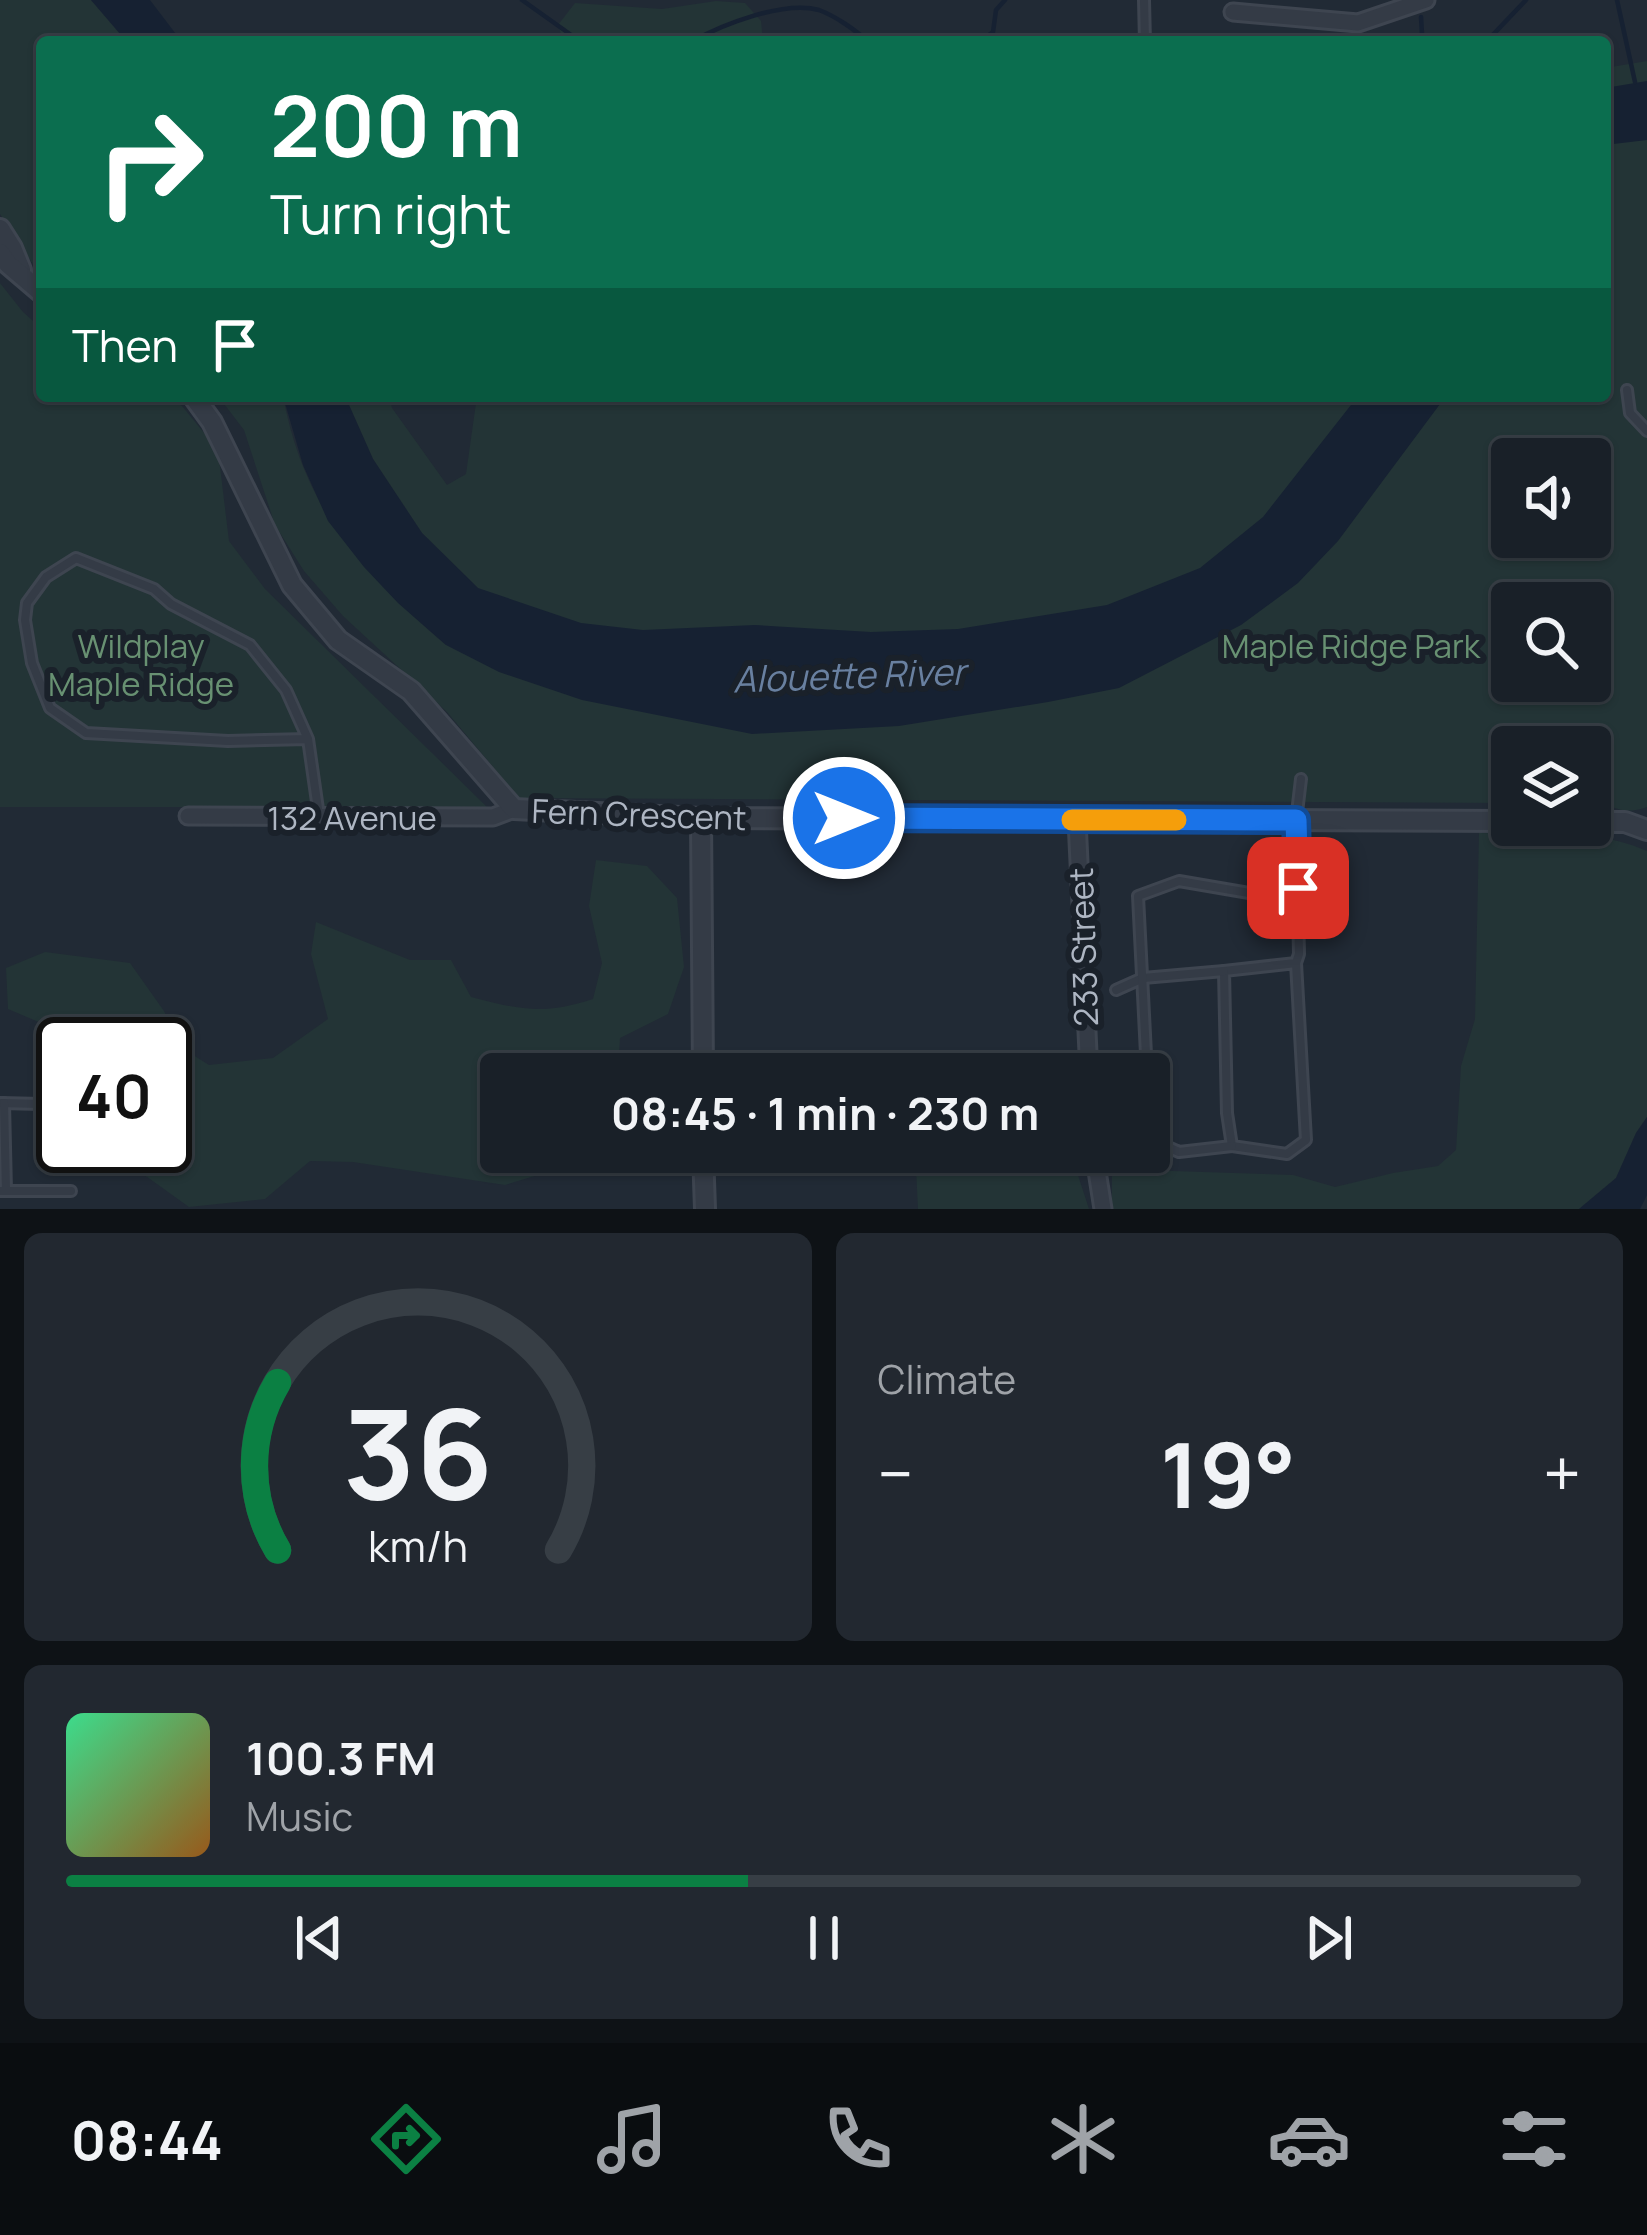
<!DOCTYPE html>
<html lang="en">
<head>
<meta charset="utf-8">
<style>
	body { margin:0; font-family:Manrope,sans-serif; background:#222830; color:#f1f3f6; height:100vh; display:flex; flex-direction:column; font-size:45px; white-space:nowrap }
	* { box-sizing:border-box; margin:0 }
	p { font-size:39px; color:#9fa3a8 }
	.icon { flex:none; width:66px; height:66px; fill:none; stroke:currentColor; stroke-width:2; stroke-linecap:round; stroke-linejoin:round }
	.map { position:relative; height:1209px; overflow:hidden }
	.side { display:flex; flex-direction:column; gap:24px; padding:24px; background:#0e1216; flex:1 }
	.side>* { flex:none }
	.guide { position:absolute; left:36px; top:36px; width:1575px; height:366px; border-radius:12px; box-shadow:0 3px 9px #0004,0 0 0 3px #373e45; background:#0b6e4f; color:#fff; overflow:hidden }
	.buttons { position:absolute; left:1491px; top:438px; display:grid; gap:24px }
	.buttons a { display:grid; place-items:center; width:120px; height:120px; border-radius:12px; background:#192028; box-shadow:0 3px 9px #0004,0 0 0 3px #373e45; font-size:60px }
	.speed { position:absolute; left:36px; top:1017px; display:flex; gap:24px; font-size:60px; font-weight:700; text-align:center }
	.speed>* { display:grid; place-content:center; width:156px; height:156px; border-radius:50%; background:#192028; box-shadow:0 3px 9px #0004,0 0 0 3px #373e45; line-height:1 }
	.speed .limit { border:6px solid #111; border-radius:18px; background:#fff; color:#111 }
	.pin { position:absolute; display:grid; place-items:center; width:102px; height:102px; color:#fff; margin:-51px; border-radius:24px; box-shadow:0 6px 18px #0006 }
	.me { position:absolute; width:132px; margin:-66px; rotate:90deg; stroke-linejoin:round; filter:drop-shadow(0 0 9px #0008) }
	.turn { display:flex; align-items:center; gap:42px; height:252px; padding:0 36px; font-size:54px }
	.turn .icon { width:156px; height:156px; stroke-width:2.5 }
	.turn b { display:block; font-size:84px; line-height:102px }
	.then { display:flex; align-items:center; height:114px; padding:0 36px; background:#0003; gap:24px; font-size:45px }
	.big { font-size:90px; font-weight:700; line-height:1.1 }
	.side .tile { flex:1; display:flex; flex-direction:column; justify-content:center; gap:18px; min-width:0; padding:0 42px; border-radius:18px; background:#222830 }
	.side .dial { align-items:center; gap:0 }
	.dial svg { height:312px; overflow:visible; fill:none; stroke:#373e45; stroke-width:7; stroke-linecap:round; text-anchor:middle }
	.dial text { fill:#f1f3f6; stroke:none }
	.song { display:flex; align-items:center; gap:36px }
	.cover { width:144px; height:144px; border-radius:18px; background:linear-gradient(135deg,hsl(150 70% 55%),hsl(30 70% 35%)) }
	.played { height:12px; border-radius:6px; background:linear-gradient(90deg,#0b8043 45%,#373e45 45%) }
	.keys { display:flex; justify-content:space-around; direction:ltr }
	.heat { display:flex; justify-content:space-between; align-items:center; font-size:66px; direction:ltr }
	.side .tiles { flex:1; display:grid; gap:24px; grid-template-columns:1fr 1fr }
	.tile:last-child { grid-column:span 2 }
	.trip { position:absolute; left:480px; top:1053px; width:690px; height:120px; border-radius:12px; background:#192028; box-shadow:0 3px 9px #0004,0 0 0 3px #373e45; font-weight:700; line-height:120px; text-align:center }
	.tabs { display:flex; height:192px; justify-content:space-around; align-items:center; background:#0a0d10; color:#9fa3a8 }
	.tabs .icon { width:84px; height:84px }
	.tabs .on { color:#0b8043 }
	.tabs b { font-size:54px; color:#f1f3f6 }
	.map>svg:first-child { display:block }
</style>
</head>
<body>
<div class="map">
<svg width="1647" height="1209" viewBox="0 0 1647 1209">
	<rect width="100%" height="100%" fill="#212a35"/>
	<g fill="#233436" fill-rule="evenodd">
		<path d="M0,0H91L127,42H42V278L0,214Z"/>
		<path d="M716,1L745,3L761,21L763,42H564L558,25L575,3L662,9Z"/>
		<path d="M1647,61V807C1619,817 1615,803 1590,803V747H1512V803L519,798L447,712L343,616L304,571L275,525L244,430L218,396H283C304,509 362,573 446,645L478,588L422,533L373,459L345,396H389L392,408L447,485L466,474L477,396H1605V68ZM1512,459H1590V537H1512ZM1512,603H1590V681H1512Z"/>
		<path d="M0,283L23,312L42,329V396H166L182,406L218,450L229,541L265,589L487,807H0Z"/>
		<path d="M1479,833C1534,835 1597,828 1647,851V1117L1636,1133L1616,1178L1579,1209H1112V1169L1293,1175L1335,1187L1393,1173L1438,1166L1456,1150L1461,1066L1475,1019Z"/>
		<path d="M596,860L647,866L677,898L684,967L668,1014L620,1038L618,1074H501V1152H614L505,1185L353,1162L310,1161L265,1199L189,1207L104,1146H165V1044H63V1055L41,1023L8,1009L6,968L45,952L130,963L164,1011L182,1048L209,1065L273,1058L328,1019L311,954L316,922L410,960H451L471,997C520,1010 544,1015 593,999L602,963L589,906Z"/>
		<path d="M1075,1166L1089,1209H918L916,1168Z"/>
	</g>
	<g fill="#162132">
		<path d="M91,0H150L182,42H127Z"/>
		<path d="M1647,81V140L1605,145V88Z"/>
		<path d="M283,396H345L373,459L422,533L478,588L581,623L643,630L755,625L871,632L958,629L1107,605L1200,568L1263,517L1358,396H1446L1338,541L1298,583L1241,625L1119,688L1048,702L899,726L752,734L582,700L499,672L446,645L398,603L364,567L328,521L303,465Z"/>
		<path d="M1647,1117V1195L1640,1209H1579L1616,1178L1636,1133Z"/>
	</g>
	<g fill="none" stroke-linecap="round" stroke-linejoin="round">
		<g stroke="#162132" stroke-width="4.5">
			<path d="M522,0L581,42"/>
			<path d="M1617,0L1635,82"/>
			<path d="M1421,17L1422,34L1434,42"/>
			<path d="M691,42C721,25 784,0 819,10C835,16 856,30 868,42"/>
			<path d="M979,42L993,32L996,10L1005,0"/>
			<path d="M1486,42L1526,0"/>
		</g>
		<defs>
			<g id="service">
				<path d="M1144,0L1145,42"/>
				<path d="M1627,390L1630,413L1647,431"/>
				<path d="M308,739L228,741L86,733L50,708L32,663L25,620L27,603L46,577L76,558L154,589L171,604L250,645L286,690L308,739L319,816"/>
				<path d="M1296,963L1224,971L1227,1113L1232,1146L1287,1154L1306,1140L1296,963L1299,954L1296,821L1301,779"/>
				<path d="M1116,990L1143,978L1224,971"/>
				<path d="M1147,1074L1138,896L1179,881L1249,893L1297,888"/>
				<path d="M1,1103L41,1104"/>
				<path d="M4,1103L6,1191"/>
				<path d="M1149,1114L1150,1139L1179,1152L1232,1146"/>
				<path d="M0,1191H71"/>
			</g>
			<g id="minor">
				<path d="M1233,12L1358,23L1426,0"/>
				<path d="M188,816L493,817L514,809"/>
				<path d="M1077,820L1089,1074"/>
				<path d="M1094,1152L1103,1209"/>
			</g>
			<g id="tertiary">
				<path d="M0,229L12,248L21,270"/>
				<path d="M0,253L8,264L42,293"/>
				<path d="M193,396L212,422L292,585L338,640L411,691L514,809L701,818L1512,821"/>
				<path d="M701,818L703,1074"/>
				<path d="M1590,822H1625L1647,830"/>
				<path d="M703,1152L705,1209"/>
			</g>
		</defs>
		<use href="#service" stroke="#3e4550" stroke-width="14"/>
		<use href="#minor" stroke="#3e4550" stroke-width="21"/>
		<use href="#tertiary" stroke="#3e4550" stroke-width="24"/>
		<use href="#service" stroke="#343b46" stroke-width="8"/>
		<use href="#minor" stroke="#343b46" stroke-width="15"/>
		<use href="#tertiary" stroke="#343b46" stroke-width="18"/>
	</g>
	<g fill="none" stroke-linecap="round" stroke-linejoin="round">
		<defs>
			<path id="route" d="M844,818L1296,820L1298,888"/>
		</defs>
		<use href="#route" stroke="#114b97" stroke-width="30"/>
		<use href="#route" stroke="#1a73e8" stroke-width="21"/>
		<path stroke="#f59e0b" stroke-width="21" d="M1072,820H1176"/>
	</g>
	<g text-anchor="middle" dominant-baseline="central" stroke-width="12" stroke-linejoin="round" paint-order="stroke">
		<g font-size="33" fill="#689172" stroke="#1a212a">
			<text x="141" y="645">Wildplay<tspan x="141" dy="38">Maple Ridge</tspan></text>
			<text x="1351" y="645">Maple Ridge Park</text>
		</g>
		<g font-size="33" fill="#aeb6c3" stroke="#1a212a">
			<text transform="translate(639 814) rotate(2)">Fern Crescent</text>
			<text x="352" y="817">132 Avenue</text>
			<text transform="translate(1083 947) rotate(-92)">233 Street</text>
		</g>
		<g font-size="36" font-style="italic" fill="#6980a0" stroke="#1a212a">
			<text transform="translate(849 675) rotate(-2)">Alouette River</text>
		</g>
	</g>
</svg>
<div class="buttons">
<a><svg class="icon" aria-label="sound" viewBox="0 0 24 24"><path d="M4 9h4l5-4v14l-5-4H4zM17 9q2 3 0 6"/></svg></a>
<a><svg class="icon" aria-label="search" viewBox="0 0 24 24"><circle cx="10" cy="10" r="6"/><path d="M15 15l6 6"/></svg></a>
<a><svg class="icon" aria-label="layers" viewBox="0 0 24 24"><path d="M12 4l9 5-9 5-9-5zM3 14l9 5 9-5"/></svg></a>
</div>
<div class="speed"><div class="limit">40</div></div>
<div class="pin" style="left:1298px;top:888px;background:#d93025"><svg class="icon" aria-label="arrive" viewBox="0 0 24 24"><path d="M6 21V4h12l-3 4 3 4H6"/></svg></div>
<svg class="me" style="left:844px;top:818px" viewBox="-20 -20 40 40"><circle r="17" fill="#1a73e8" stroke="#fff" stroke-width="3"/><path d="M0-11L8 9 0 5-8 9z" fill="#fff"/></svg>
<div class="trip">08:45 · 1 min · 230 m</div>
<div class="guide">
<div class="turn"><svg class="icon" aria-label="right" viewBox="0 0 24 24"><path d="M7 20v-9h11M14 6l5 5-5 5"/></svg><div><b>200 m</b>Turn right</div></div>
<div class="then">Then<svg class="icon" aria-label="arrive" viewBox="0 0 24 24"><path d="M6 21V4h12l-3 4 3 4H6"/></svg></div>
</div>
</div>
<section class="side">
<div class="tiles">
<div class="tile dial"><svg viewBox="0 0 100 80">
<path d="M14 69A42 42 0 1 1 86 69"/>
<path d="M14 69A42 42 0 0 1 14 26" stroke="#0b8043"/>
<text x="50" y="56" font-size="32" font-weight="700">36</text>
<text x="50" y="72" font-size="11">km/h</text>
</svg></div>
<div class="tile"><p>Climate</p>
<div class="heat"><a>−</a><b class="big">19°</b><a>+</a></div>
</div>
<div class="tile">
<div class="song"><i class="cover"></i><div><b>100.3 FM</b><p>Music</p></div></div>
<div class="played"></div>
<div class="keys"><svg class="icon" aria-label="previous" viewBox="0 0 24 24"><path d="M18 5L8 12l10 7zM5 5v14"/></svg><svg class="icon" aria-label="pause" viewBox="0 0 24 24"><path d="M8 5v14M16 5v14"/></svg><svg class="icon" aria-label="next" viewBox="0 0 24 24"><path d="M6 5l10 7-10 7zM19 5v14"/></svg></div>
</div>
</div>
</section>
<nav class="tabs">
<b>08:44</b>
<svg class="icon on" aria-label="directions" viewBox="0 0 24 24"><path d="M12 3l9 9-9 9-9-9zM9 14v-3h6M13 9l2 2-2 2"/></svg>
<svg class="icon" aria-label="music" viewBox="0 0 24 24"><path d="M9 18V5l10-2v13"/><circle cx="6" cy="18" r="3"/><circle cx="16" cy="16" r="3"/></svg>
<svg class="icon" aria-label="phone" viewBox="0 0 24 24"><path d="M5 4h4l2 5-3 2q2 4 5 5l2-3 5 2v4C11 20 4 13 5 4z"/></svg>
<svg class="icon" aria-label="climate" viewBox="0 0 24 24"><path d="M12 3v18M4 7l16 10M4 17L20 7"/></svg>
<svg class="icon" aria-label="car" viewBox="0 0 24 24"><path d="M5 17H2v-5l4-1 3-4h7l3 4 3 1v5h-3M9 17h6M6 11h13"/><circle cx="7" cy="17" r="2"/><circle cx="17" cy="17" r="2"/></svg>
<svg class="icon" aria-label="filters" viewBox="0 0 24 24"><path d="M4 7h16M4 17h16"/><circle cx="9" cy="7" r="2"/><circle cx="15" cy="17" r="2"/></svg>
</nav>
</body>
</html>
